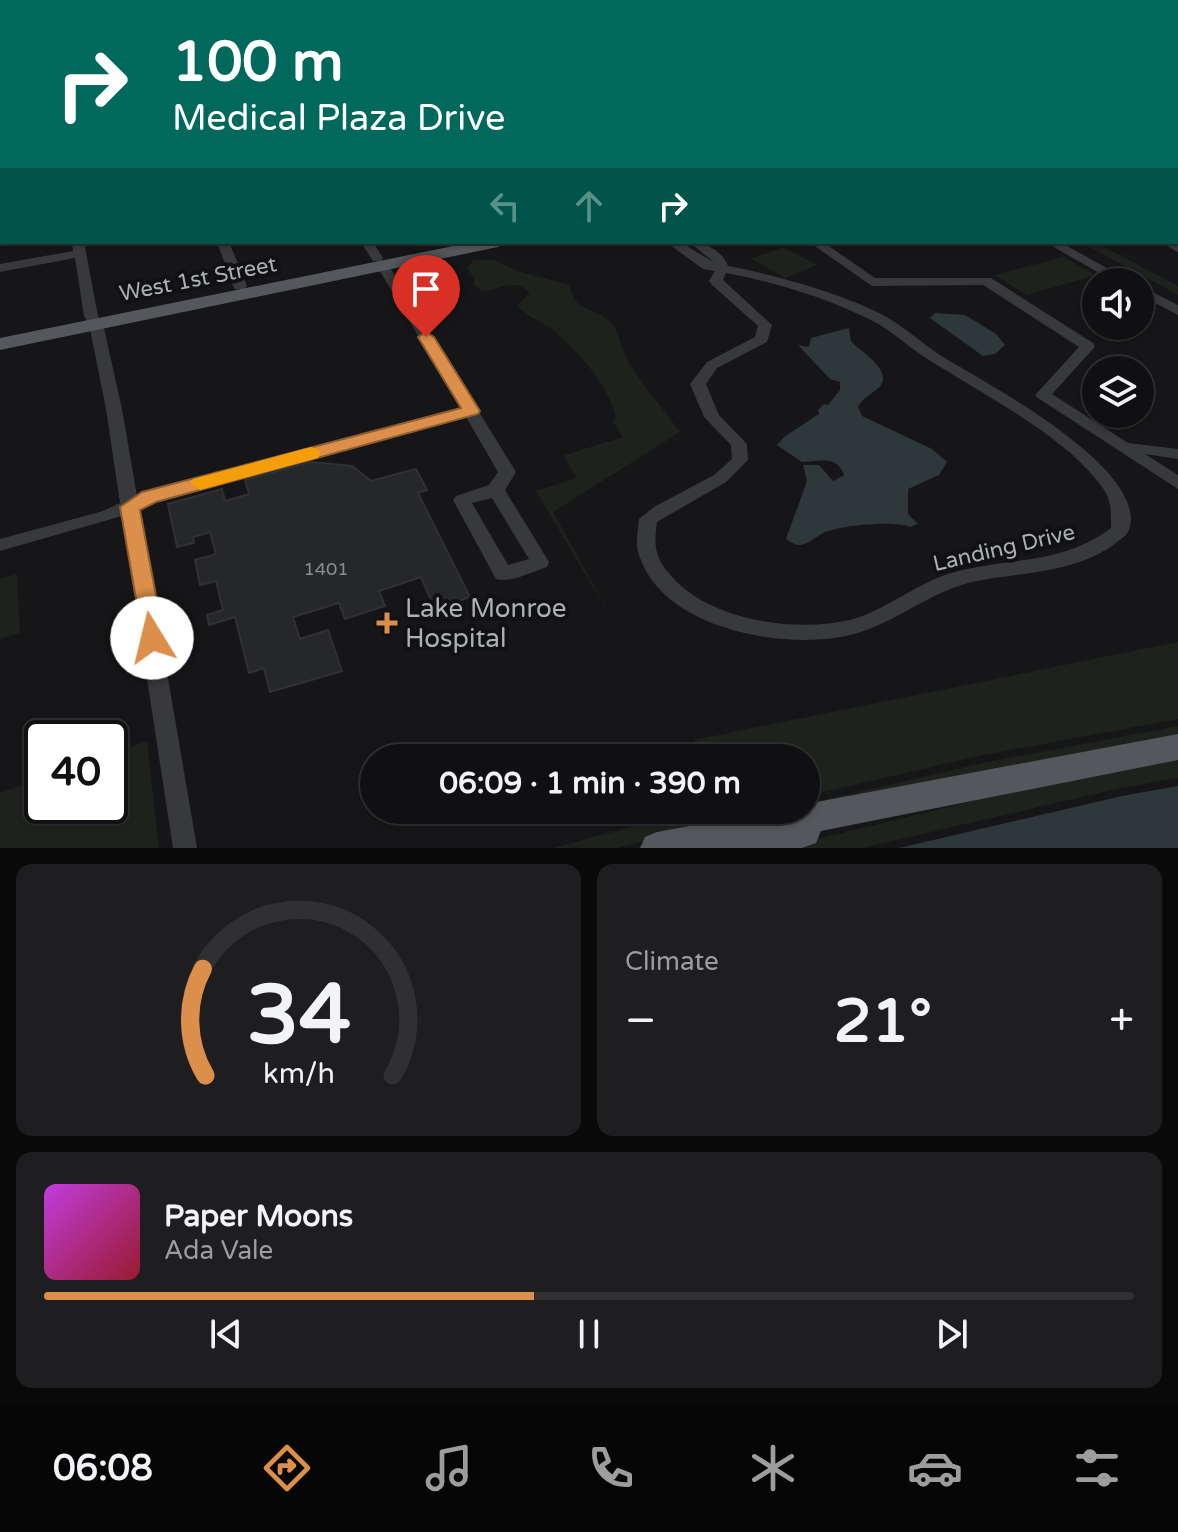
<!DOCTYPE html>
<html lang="en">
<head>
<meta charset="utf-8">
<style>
	body { margin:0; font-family:"Varela Round",sans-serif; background:#1e1e20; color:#f1f3f6; height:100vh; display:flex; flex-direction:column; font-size:30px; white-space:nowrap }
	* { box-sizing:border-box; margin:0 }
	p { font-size:26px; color:#9c9d9f }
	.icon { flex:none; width:44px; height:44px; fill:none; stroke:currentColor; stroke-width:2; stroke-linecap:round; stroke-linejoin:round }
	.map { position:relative; height:848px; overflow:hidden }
	.panel { display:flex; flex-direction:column; gap:16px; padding:16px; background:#09090a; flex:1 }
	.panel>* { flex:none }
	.banner { position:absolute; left:0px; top:0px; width:1178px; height:244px; box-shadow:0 2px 6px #0004,0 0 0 2px #303032; background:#00695c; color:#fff; overflow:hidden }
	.fabs { position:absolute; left:1082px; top:268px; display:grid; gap:16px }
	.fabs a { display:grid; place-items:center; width:72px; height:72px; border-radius:50%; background:#101012; box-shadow:0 2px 6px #0004,0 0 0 2px #303032; font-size:40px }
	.speed { position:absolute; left:24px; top:720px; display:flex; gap:16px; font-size:40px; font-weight:700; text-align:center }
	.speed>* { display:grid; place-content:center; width:104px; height:104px; border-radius:50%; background:#101012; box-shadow:0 2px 6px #0004,0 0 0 2px #303032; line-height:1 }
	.speed .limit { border:4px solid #111; border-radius:12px; background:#fff; color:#111 }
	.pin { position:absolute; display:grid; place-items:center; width:68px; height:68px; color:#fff; margin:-82px -34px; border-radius:50% 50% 50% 0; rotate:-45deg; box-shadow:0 0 8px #0007 }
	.pin .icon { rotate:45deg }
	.me { position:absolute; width:88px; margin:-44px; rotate:351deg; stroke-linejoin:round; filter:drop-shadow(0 0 6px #0008) }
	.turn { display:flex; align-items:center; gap:28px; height:168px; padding:0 40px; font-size:36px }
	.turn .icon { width:104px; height:104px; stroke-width:2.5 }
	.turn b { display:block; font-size:56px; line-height:68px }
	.lanes { display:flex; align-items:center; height:76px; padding:0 40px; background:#0003; justify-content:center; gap:40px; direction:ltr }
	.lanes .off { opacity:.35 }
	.big { font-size:60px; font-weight:700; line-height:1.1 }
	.panel .card { flex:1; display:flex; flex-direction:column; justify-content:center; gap:12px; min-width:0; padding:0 28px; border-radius:16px; background:#1e1e20 }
	.panel .dial { align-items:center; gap:0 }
	.dial svg { height:208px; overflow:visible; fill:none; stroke:#303032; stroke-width:7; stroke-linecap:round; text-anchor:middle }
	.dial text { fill:#f1f3f6; stroke:none }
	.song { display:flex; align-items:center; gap:24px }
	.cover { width:96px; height:96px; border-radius:12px; background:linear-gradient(135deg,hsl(290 70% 55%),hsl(350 70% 35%)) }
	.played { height:8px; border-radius:4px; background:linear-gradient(90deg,#db8f4a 45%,#303032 45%) }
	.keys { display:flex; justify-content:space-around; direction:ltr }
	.heat { display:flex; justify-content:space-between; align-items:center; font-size:44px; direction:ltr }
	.panel .tiles { flex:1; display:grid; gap:16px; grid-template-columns:1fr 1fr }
	.card:last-child { grid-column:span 2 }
	.trip { position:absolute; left:360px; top:744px; width:460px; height:80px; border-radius:40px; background:#101012; box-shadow:0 2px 6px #0004,0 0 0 2px #303032; font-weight:700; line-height:80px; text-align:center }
	.menu { display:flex; height:128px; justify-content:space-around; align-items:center; background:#060607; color:#9c9d9f }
	.menu .icon { width:56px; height:56px }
	.menu .current { color:#db8f4a }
	.menu b { font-size:36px; color:#f1f3f6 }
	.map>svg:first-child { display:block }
</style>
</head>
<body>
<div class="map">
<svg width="1178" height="848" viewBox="0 0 1178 848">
	<rect width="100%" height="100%" fill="#161618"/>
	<g fill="#1d221d">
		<path d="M1080,242H1095L1178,286V295Z"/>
		<path d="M783,247L817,265L785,278L751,259Z"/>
		<path d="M1063,257L1096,275L1027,295L995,275Z"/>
		<path d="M474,260H494L517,271L570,285C572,313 597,306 612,324C619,332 621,348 626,357C640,383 663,408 680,432L553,512L615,624L536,491L577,478L564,457L565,455L623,437L613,422L616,419C610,386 579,353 554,331C542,322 527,317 517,305L530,294C517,277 501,289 483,291L474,286V278L467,268Z"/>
		<path d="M17,574L20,633L0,639V579Z"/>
		<path d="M1178,642V719L978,756L806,796V758H703L694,740Z"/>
		<path d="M1178,726V739L806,808V804L983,763Z"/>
		<path d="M147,741L159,848H0V793L42,778V806H110V754Z"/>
		<path d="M1178,756V778L1116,789L862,848H780L1051,782Z"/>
		<path d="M692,810H722L730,820L617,848H554Z"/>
	</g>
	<g fill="#2e373a">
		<path d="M935,313L965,315L996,334L1005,345L995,354L983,356L930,318Z"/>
		<path d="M849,328L851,341C860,352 899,373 876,390C868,396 863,398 858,407L862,416L932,449L947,462L939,475L908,489V514L918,524L910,527C895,520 842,525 825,532C816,536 807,546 797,545C794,544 788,541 786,539L807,481L803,465H819L833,481L844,475C837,454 819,462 802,462L777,445L784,437L819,414L818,410L824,404L828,405L840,390V382L830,379L798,345L809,347L811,338Z"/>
		<path d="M1178,786V848H899L1122,796Z"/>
	</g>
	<path fill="#262728" stroke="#303133" stroke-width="2" d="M310,462L352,466L371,481L416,469L427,490L418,493L470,597L435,609L421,577L379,591L385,606L345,619L339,603L293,617L300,639L328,630L342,671L270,692L264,668L249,673L235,617L209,625L207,615L223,610L216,581L200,585L195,560L216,554L210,532L193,537L194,543L177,547L168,504L222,489L225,501L249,494L245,480Z"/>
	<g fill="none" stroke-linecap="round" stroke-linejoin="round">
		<g fill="#38393c" fill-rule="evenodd">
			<path d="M290,0H298L299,2H291Z"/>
			<path d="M328,0H337L339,2H330Z"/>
			<path d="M544,0H554L556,2H546Z"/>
			<rect x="0" y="3" width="2" height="4"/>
			<rect x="1176" y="16" width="2" height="5"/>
			<rect x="0" y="70" width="2" height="6"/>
			<rect x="1176" y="92" width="2" height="6"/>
			<path d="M2,98V104L0,105V99Z"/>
			<path d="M2,132V138L0,139V133Z"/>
			<path d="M1176,171H1178L1176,178Z"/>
			<rect x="0" y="215" width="2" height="8"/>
			<path d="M72,242H84L98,316L103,324L122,409L137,496L461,409L377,266L383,262L389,266L516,472L505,490L549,562L547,567C532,572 511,583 496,579L453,500L456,496L489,485L498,472L466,417L155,501L139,508L197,848H173L122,516L0,551V539L103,511L120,503L106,409L89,324L84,316L75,258L0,272V264L73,251ZM492,498L529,559L508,565L472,503Z"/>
			<path d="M217,242H229L247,286L245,289H235L233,286Z"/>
			<path d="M361,242H373L383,258L381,261H373Z"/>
			<path d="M666,242H680L715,263L689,242C704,242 722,250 728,266C773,274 843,294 883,315C905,327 923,344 943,357C986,383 1150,469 1129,530C1127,536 1120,539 1116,543C1076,573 1024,572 977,581C930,590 896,624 850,635C784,651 662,629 639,555C635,544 638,530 639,519L654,507L714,475L732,459L731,445L704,417L690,384L707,362L755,337L758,326L711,284L709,281L715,271L703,269ZM726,273C775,282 827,298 871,320C891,330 907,346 926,358C980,393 1065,435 1102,487C1112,500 1111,512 1111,528C1062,565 1011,557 955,572C917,582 887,610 850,620C795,633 711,620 673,578C666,570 659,562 657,552C654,542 656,531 657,522L726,482L748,460L747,444L719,415L706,384L717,368L767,342L772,325L723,280Z"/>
			<path d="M809,242H823L875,278H991L1093,343L1095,346L1093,349L1052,394L1128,443L1178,449V459L1145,454L1178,475V489L1038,398L1035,395L1038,392L1079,347L983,285L872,286Z"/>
			<path d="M1045,242H1060L1132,282H1115Z"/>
			<path d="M1159,242L1178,243V252Z"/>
			<path d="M1140,286L1178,305V315L1140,295Z"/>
		</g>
		<g fill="#54575b" fill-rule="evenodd">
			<rect x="1176" y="70" width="2" height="8"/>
			<path d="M473,242H506L498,247L0,350V338Z"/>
			<path d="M1178,734V760L821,831L816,843L802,848H640L645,837L657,832L774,810H806V804Z"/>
		</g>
		<defs>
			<g id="rail">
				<path d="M794,0L799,2"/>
				<path d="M855,0L860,2"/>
				<path d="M891,0L896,2"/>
			</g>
		</defs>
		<use href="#rail" stroke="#4b4d51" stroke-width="4"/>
		<use href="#rail" stroke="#111113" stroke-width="2" stroke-dasharray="5" stroke-linecap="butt"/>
	</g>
	<path fill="#db8f4a" stroke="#8e5d30" stroke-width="2" d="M426,332L434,337L480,411L478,414L156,502L140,510L164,638L160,645L152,647L144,645L120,507L142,492L461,408L418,337Z"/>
	<path fill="#f59e0b" d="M311,447L318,449L321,453L318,458L200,490L190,483L193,479Z"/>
	<path fill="#db8f4a" stroke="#111113" stroke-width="3" d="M383 611h8v8h8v8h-8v8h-8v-8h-8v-8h8z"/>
	<g text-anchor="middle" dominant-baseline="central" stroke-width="8" stroke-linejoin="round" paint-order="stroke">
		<g font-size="18" fill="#898e92">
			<text x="326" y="569">1401</text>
		</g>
		<g font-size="22" fill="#aab0b6" stroke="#111113">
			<text transform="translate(198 279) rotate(-11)">West 1st Street</text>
			<text transform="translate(1004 548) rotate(-13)">Landing Drive</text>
		</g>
		<g font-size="26" fill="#aab0b6" stroke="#111113" text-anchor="start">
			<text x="405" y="608">Lake Monroe<tspan x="405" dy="30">Hospital</tspan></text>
		</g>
	</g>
</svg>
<div class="fabs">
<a><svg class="icon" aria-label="sound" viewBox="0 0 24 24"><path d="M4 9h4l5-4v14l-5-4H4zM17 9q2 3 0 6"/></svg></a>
<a><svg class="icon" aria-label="layers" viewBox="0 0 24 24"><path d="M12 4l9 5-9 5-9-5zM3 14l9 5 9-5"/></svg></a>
</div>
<div class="speed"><div class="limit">40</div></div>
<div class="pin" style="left:426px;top:337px;background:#d93025"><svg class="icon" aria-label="arrive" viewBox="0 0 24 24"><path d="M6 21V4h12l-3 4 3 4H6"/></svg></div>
<svg class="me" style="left:152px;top:638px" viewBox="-20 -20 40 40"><circle r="19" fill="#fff"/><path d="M0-13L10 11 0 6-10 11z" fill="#db8f4a"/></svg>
<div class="trip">06:09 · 1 min · 390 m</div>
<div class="banner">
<div class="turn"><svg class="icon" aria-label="right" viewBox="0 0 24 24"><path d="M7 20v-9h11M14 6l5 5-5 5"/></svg><div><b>100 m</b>Medical Plaza Drive</div></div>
<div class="lanes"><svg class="icon off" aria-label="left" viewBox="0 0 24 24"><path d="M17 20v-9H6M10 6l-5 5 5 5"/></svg><svg class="icon off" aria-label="ahead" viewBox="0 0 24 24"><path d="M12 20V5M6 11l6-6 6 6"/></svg><svg class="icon" aria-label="right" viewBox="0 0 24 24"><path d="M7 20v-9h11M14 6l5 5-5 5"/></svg></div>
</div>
</div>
<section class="panel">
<div class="tiles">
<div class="card dial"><svg viewBox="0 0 100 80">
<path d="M14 69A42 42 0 1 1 86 69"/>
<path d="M14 69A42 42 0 0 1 13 28" stroke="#db8f4a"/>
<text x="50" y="56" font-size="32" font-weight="700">34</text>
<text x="50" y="72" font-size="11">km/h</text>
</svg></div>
<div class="card"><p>Climate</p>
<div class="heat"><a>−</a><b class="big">21°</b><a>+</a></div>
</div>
<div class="card">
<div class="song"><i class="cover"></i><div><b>Paper Moons</b><p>Ada Vale</p></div></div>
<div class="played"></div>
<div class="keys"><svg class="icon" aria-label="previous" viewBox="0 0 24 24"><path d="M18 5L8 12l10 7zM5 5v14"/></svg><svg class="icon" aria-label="pause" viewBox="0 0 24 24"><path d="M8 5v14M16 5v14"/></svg><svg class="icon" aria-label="next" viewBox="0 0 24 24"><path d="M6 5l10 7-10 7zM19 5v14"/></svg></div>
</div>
</div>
</section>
<nav class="menu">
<b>06:08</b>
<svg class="icon current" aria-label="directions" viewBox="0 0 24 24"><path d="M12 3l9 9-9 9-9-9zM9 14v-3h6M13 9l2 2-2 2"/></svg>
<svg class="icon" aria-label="music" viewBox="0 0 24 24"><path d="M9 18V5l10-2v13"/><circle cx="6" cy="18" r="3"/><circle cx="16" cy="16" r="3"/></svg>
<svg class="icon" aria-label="phone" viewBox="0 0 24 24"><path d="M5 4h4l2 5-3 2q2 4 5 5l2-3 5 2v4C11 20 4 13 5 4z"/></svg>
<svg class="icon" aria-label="climate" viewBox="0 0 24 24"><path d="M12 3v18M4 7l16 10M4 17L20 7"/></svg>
<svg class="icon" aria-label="car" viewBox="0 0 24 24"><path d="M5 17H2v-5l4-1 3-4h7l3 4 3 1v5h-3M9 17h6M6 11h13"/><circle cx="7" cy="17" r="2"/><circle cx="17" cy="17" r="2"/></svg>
<svg class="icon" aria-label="filters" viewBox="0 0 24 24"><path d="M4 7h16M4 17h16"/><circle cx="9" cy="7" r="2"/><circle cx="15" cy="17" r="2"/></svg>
</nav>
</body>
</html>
